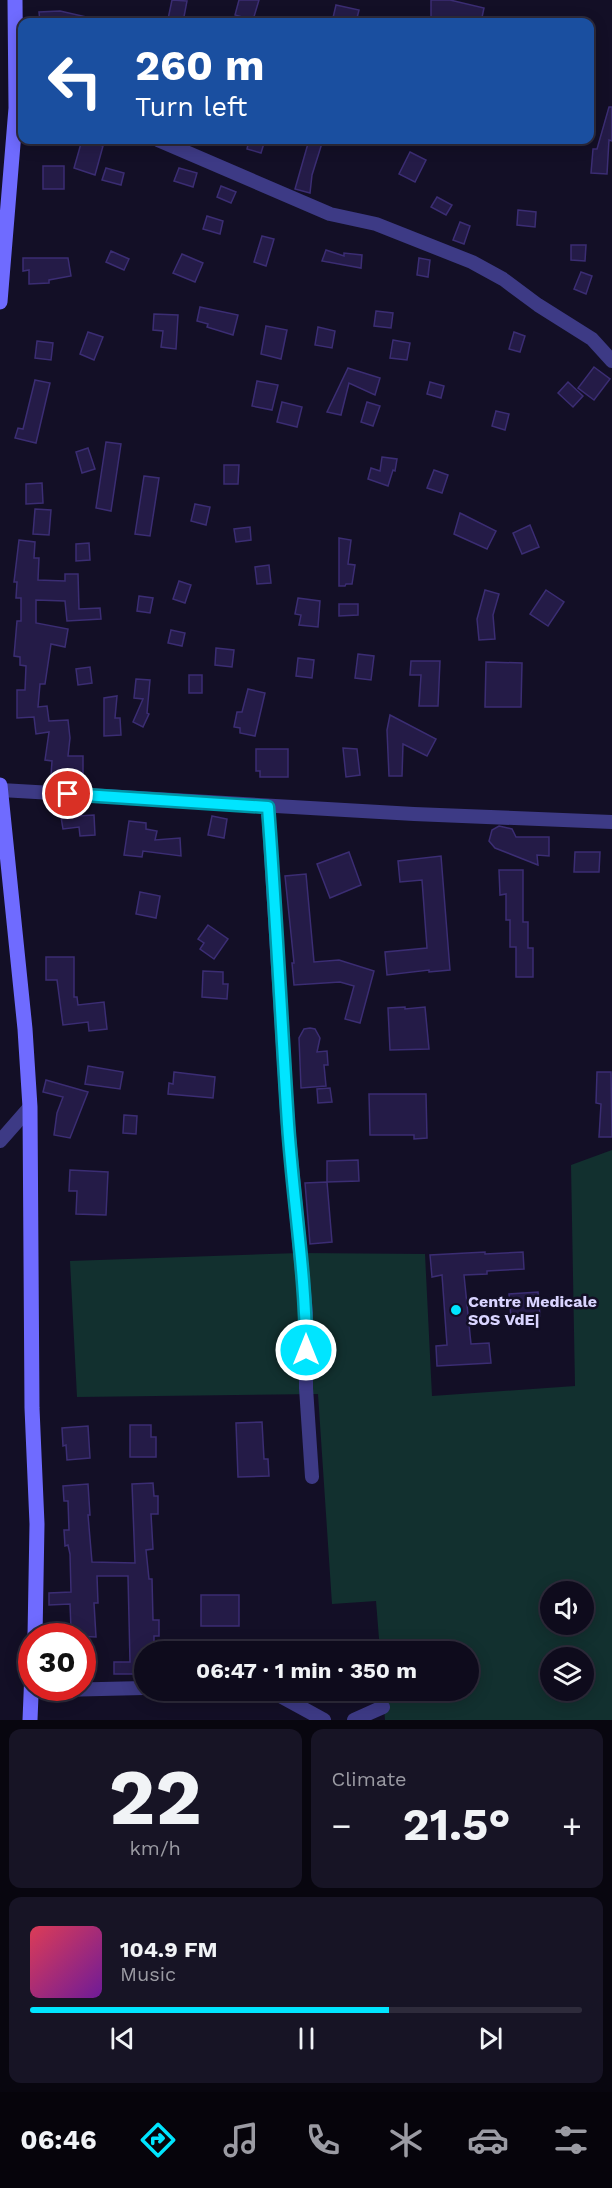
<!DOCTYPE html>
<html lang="en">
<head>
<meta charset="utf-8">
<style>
	body { margin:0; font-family:"Work Sans",sans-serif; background:#171425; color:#f1f3f6; height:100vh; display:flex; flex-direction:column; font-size:22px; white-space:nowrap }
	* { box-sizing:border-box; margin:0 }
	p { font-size:20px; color:#9b9ba3 }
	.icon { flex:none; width:33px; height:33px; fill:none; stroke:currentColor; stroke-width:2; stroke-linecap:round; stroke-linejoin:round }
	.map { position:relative; height:1720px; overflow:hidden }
	.details { display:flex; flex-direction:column; gap:9px; padding:9px; background:#08060f; flex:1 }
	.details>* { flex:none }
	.guide { position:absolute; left:18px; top:18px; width:576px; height:126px; border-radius:12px; box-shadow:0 3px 15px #0003,0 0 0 2px #2e2b3b; background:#1a4fa0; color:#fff; overflow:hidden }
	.controls { position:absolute; left:540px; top:1581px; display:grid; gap:12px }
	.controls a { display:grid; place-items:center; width:54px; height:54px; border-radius:50%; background:#0e0b1c; box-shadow:0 3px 15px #0003,0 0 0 2px #2e2b3b; font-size:30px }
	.speed { position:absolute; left:18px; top:1623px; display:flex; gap:12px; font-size:30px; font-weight:700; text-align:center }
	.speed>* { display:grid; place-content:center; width:78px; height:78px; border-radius:50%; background:#0e0b1c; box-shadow:0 3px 15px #0003,0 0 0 2px #2e2b3b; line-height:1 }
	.speed .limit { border:9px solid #d22; background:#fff; color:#111 }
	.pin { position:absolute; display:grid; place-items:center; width:51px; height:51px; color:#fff; margin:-26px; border:3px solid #fff; border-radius:50%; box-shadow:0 2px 6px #0007 }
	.me { position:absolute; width:66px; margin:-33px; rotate:0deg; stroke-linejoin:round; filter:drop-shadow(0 0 4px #0008) }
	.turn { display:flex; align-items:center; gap:21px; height:126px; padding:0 18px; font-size:27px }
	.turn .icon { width:78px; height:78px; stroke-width:2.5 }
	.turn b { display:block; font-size:42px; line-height:51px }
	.big { font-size:45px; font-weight:700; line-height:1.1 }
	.details .tile { flex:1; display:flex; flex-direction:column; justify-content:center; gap:9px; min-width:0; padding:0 21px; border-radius:12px; background:#171425 }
	.details .dial { align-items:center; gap:0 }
	.dial b { font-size:78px; line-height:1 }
	.song { display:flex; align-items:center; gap:18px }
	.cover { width:72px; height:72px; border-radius:9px; background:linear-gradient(135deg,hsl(350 70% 55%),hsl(280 70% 35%)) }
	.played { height:6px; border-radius:3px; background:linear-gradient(90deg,#00e5ff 65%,#2e2b3b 65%) }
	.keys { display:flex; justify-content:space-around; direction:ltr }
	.heat { display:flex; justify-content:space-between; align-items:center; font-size:33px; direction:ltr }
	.details .tiles { flex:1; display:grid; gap:9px; grid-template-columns:1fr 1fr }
	.tile:last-child { grid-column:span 2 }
	.trip { position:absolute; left:134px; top:1641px; width:345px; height:60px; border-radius:30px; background:#0e0b1c; box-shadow:0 3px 15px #0003,0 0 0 2px #2e2b3b; font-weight:700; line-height:60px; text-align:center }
	.menu { display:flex; height:96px; justify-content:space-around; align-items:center; background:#06040b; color:#9b9ba3 }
	.menu .icon { width:42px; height:42px }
	.menu .current { color:#00e5ff }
	.menu b { font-size:27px; color:#f1f3f6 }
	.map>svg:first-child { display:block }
</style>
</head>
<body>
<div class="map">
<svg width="612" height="1720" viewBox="0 0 612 1720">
	<rect width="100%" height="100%" fill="#130f26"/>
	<path fill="#12302f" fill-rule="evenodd" d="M612,1150V1720H385L383,1691L468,1690V1652L380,1651L376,1601L332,1604L318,1394L77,1397L70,1261L299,1253L425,1254L432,1396L575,1386L571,1165ZM550,1592H584V1624H550ZM550,1658H584V1690H550Z"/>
	<g fill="#241b47" stroke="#3b2d73" stroke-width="1.5">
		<path d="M172,0L187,1L183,22L168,19Z"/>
		<path d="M239,0H259L253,20L235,15Z"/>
		<path d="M431,0H450L484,8L481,22H431Z"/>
		<path d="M336,5L359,10L356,22H332Z"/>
		<path d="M60,11L91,18L90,22H40L39,12Z"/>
		<path d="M609,107H612V141L609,140L607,174L591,173L593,149H597Z"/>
		<path d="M82,140L103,146L95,175L74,168Z"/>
		<path d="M249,140H265L261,153L247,149Z"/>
		<path d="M309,140H323L312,175L310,193L295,189Z"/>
		<path d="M410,152L426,160L415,182L399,174Z"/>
		<rect x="43" y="166" width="21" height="23"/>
		<path d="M106,168L124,173L121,185L102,180Z"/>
		<path d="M179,168L197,173L193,187L174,181Z"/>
		<path d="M221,186L236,192L231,203L217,197Z"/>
		<path d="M437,197L452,205L446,215L431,207Z"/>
		<path d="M518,210L536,212L535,227L517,225Z"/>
		<path d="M207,216L223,221L220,234L203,229Z"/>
		<path d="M460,222L470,226L464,244L453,240Z"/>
		<path d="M262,236L274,239L266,266L254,262Z"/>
		<path d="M571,245H586L585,261L571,260Z"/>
		<path d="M326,250L344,256V253L362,255L361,268L322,261Z"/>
		<path d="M111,251L129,259L124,270L106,262Z"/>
		<path d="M182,254L203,263L195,282L173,273Z"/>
		<path d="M23,258H68L71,276L49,280V283L29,284V270L23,271Z"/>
		<path d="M419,258L430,260L428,277L417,275Z"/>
		<path d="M581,272L592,276L586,294L574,289Z"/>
		<path d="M200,307L238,315L233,335L207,327L208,324L197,321Z"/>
		<path d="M376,311L393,313L391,328L374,326Z"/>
		<path d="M154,314L178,315L176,349L161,347L163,331L153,330Z"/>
		<path d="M266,326L287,330L281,359L261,354Z"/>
		<path d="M318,327L335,331L332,348L315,345Z"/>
		<path d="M88,332L103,337L94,360L80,354Z"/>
		<path d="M514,332L525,336L520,352L509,349Z"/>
		<path d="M393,340L410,343L407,360L390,358Z"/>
		<path d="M37,341L53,343L51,360L35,358Z"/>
		<path d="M594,367L610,379L594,400L578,388Z"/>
		<path d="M348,368L380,378L375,395L349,383L341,415L327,412Z"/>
		<path d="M35,380L50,383L36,443L15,438L18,428L23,429Z"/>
		<path d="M257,381L278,385L272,410L252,406Z"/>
		<path d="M430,382L444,386L441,398L427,394Z"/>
		<path d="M568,382L583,396L573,407L558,393Z"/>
		<path d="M282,402L302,407L297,427L277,422Z"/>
		<path d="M367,402L380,406L373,426L361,422Z"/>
		<path d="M496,411L509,414L505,430L492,426Z"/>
		<path d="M106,442L121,444L111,511L96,508Z"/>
		<path d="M88,448L95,469L82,473L76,452Z"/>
		<path d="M382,457L397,459L395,471L393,470L388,486L368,479L371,468L380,471Z"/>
		<path d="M224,465H239L238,484H224Z"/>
		<path d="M434,470L448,475L442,493L427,488Z"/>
		<path d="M144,476L159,478L150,536L135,534Z"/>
		<path d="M42,483L43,503L26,504V484Z"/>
		<path d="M195,504L210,507L206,525L191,521Z"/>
		<path d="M35,509L51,510L49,535L33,534Z"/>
		<path d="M460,513L496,531L487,549L454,534Z"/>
		<path d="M530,525L539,547L522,554L513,533Z"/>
		<path d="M250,527L251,540L236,542L234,529Z"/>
		<path d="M339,538L351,540L348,564L355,565L352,584H346L345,586H339Z"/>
		<path d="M19,540L35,542L34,558H39L38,580L65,581V574H78L79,609L100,608L101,619L67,621L65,601L36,600V623L68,629L65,647L51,644L45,684H40L38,707L47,706L49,721L68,720L70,738L68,756H83V779L51,775L52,761L45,760L49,732L36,734L34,717L17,718V690H25L26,666L20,665V657L14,656L17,621H21V598H16L17,582H14Z"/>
		<path d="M89,543L90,560L76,561V544Z"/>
		<path d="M269,565L271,583L257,584L255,567Z"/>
		<path d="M179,581L191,585L185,603L173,599Z"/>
		<path d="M485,590L499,594L493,615L495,639L479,640L477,619Z"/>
		<path d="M546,590L564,602L548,626L530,614Z"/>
		<path d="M139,596L153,598L150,613L137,611Z"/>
		<path d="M298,598L320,601L318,627L299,625L301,615L295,614Z"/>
		<path d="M339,604H358V615L339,616Z"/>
		<path d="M171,630L185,633L182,646L168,643Z"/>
		<path d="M216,648L234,650L232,667L215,665Z"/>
		<path d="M358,654L374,656L371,680L355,678Z"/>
		<path d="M298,658L314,660L312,678L296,676Z"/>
		<path d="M411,661H440L438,706H419L421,675H410Z"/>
		<path d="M486,662L522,663L521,707H485Z"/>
		<path d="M90,667L92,683L78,685L76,669Z"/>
		<rect x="189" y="675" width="13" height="18"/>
		<path d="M136,679L150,680L147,713L149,714L143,727L133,722L143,699L134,698Z"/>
		<path d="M248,689L265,693L255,736L240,733V728L234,727L237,712H242Z"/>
		<path d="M117,696L115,718H120L121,735L104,736V698Z"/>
		<path d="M390,715L436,739L427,756L403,744L402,776H389L387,730Z"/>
		<path d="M343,748L357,749L360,775L346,777Z"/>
		<path d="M256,749H288V777H260V771H256Z"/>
		<path d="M94,815L95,835L80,836L79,827L63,829L61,817Z"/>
		<path d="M212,816L227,819L224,838L208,835Z"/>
		<path d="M129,821L146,823V829L157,831L155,840L180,838L181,856L143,851L142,857L124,855Z"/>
		<path d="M499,826L512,829L516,837H549V856L537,855L538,865L495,848L489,841L492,830Z"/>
		<path d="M349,852L361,885L330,898L317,864Z"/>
		<path d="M575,852H600L599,872H574Z"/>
		<path d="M441,856L450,970L429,972V970L387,975L385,952L427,948L422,880L400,882L398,861Z"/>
		<path d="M499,870H523V922H528V948H533V977H516V947H510V920H506V894L500,895Z"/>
		<path d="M306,874L314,962L339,960L374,971L360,1023L345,1019L354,986L340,982L294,985L292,963H294L285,876Z"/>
		<path d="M140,892L160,896L156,918L136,914Z"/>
		<path d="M208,925L228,939L214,959L200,949L204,943L198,939Z"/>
		<path d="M46,957H74V997H77L78,1005L104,1002L107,1029L89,1031L88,1022L63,1025L57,980H46Z"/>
		<path d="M203,971L223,972V984H228L227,999L202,997Z"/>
		<path d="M405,1007V1009L425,1007L429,1049L390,1050L388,1008Z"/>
		<path d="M310,1028L315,1029L320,1038L317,1052L327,1051L328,1065H324L326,1086L301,1088L299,1038L304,1029Z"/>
		<path d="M88,1066L123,1072L120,1089L85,1084Z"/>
		<path d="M174,1072L215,1077L213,1098L168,1094L169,1083L173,1084Z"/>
		<path d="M597,1072H611L612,1137H599L601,1104L596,1103Z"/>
		<path d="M46,1080L88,1092L70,1138L54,1135L57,1113L63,1097L43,1092Z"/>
		<path d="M330,1088L332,1102L318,1103L317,1089Z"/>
		<path d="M369,1094H426L427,1138L414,1139V1135H370Z"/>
		<path d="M124,1115L137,1116L136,1134L123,1133Z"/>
		<path d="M358,1160L359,1181L327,1182V1161Z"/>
		<path d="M70,1170L108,1172L106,1215L76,1214L77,1191H69Z"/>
		<path d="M327,1182L332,1242L310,1244L305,1183Z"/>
		<path d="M485,1252V1254L523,1252L524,1269L487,1271V1274L464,1275L471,1344L489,1343L491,1363L437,1366L436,1346L447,1345L442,1275L432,1277L430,1255Z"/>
		<path d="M538,1292L540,1316L511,1318L509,1294Z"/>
		<path d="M262,1422L264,1459H268L269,1476L238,1477L236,1423Z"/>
		<path d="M130,1425H151V1437H156V1457H130Z"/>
		<path d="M88,1426L90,1458L67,1460L66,1445L63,1446L62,1428Z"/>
		<path d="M153,1483L154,1496H158V1514H151L153,1549L146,1550L149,1579H152L153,1620H159V1636H154V1652H144V1674H114V1662H130L128,1576H97L98,1603H94L96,1637L75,1636L74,1628L71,1629L70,1604L49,1605V1593L71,1592L70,1554L68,1545L65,1546L64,1530H69L68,1501H64L63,1486L88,1484L90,1515H88L92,1562L135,1563L132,1484Z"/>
		<rect x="201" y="1595" width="38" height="31"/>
	</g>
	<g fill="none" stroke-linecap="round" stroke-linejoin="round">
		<g stroke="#3d3a85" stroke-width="14">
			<path d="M158,140L330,214L376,224L472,262L503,279L538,305L592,339L612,361"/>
			<path d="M1,790L414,814L612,822"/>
			<path d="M268,807L288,1126L306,1313V1388L312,1477"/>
			<path d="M0,1141L30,1107"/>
			<path d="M55,1688L59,1690L144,1688"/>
			<path d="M239,1690L273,1692L324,1720"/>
			<path d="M354,1720L383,1707"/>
		</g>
		<g stroke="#6f6bff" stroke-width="15">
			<path d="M0,302L16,108L15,0"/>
			<path d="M0,785L25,1029L30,1107L32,1408L37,1524L35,1636"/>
			<path d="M30,1720L32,1671"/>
		</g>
	</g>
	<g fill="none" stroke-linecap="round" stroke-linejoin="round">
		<defs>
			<path id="route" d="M68,794L268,807C276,912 281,1018 288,1124C293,1199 306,1275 306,1350"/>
		</defs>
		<use href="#route" stroke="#0095a6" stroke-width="15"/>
		<use href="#route" stroke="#00e5ff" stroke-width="10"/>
	</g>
	<circle fill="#00e5ff" stroke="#130f26" stroke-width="2" cx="456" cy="1310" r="6"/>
	<g text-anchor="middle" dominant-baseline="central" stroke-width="5" stroke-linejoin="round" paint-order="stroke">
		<g font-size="16" font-weight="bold" fill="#d9d4ff" stroke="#130f26" text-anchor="start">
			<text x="468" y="1301">Centre Medicale<tspan x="468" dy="18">SOS VdE|</tspan></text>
		</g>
	</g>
</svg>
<div class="controls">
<a><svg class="icon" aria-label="sound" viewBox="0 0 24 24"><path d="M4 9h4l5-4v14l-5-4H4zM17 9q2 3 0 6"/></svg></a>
<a><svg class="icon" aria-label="layers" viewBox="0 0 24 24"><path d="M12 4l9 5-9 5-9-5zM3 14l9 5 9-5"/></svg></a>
</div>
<div class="speed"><div class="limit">30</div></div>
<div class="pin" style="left:68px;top:794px;background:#d93025"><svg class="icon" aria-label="arrive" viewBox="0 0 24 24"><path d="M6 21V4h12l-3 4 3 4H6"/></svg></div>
<svg class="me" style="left:306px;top:1350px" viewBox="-20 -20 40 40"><circle r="17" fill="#00e5ff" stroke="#fff" stroke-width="3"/><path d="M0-11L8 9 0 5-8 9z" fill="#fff"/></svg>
<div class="trip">06:47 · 1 min · 350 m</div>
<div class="guide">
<div class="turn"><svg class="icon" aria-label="left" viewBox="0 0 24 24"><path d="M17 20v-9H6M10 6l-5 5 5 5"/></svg><div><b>260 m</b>Turn left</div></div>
</div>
</div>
<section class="details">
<div class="tiles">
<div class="tile dial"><b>22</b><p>km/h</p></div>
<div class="tile"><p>Climate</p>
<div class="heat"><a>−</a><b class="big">21.5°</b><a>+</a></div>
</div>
<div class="tile">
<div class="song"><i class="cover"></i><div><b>104.9 FM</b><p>Music</p></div></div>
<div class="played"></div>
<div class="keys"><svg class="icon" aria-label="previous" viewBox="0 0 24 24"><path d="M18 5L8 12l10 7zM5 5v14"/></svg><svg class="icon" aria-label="pause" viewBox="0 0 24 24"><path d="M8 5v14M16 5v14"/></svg><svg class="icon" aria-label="next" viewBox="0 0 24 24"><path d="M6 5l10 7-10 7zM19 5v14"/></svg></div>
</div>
</div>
</section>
<nav class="menu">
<b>06:46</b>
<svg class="icon current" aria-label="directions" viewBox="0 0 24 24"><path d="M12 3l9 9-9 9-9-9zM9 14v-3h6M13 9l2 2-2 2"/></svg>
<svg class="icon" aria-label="music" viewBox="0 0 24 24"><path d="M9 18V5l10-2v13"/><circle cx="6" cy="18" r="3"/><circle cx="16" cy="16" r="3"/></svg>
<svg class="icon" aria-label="phone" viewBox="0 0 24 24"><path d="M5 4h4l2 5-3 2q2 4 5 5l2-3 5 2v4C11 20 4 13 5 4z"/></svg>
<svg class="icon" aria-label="climate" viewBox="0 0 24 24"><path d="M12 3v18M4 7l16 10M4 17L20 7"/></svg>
<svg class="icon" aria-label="car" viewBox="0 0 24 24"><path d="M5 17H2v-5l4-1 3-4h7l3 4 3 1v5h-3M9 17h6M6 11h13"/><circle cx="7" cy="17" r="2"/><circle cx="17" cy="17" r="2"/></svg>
<svg class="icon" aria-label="filters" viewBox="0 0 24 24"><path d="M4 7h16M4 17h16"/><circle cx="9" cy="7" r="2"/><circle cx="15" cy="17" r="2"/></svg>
</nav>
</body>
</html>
